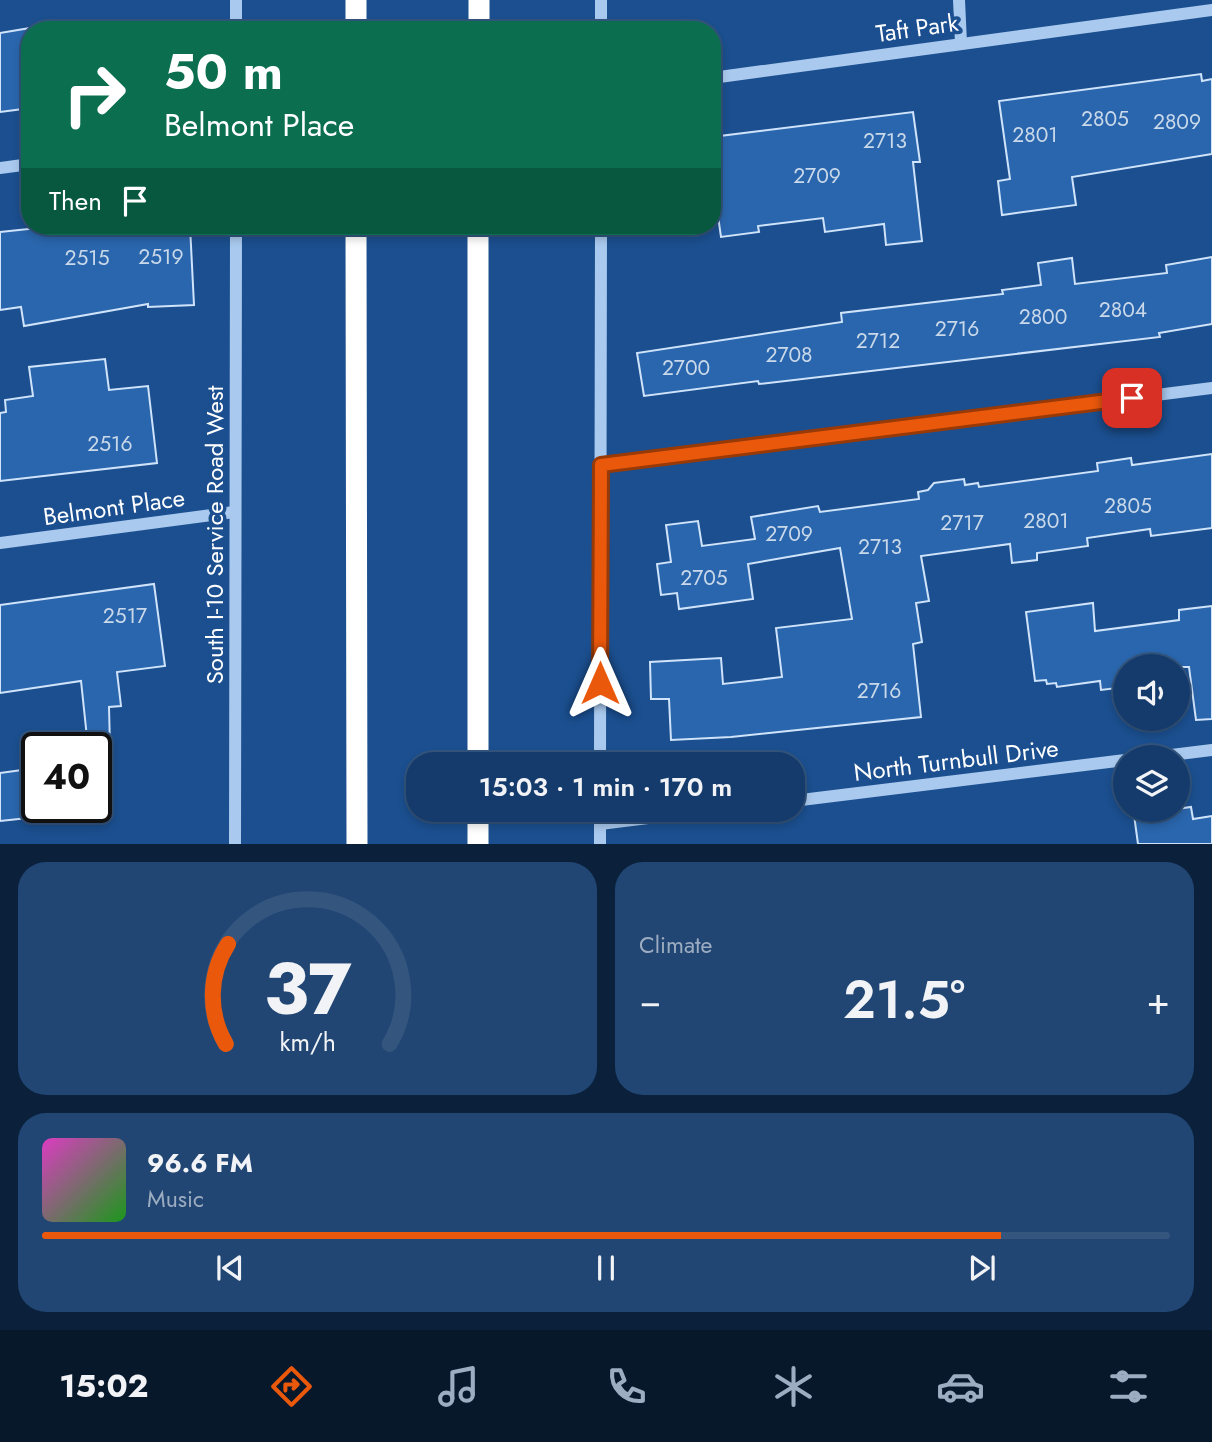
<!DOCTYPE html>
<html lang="en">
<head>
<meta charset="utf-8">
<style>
	body { margin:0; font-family:Jost,sans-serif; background:#214673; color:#f1f3f6; height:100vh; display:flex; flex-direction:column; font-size:26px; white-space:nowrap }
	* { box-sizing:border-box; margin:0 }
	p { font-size:23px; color:#9dadc1 }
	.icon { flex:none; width:38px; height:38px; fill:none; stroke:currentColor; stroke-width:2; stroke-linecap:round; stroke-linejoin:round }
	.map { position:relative; height:844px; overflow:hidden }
	.drawer { display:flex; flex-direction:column; gap:18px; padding:18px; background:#0b203b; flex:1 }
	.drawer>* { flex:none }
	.hud { position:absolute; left:21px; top:21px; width:700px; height:214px; border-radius:28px; box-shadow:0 4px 10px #0003,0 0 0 2px #33557e; background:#0b6e4f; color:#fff; overflow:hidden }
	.buttons { position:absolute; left:1113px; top:654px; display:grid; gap:14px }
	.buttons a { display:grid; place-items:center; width:77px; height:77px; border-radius:50%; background:#143b6b; box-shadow:0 4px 10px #0003,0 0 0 2px #33557e; font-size:35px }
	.speed { position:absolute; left:21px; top:732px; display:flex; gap:14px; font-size:35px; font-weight:700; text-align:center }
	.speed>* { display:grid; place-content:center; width:91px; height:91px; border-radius:50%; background:#143b6b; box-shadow:0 4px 10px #0003,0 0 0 2px #33557e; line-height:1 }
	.speed .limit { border:4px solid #111; border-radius:10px; background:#fff; color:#111 }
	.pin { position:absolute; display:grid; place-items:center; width:60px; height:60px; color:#fff; margin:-30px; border-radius:14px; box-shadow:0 4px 10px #0006 }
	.me { position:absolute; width:77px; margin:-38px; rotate:0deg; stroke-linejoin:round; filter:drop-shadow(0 0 5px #0008) }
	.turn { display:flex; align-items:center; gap:24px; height:147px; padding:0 28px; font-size:32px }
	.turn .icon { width:91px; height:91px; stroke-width:2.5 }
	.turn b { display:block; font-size:49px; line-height:60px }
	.then { display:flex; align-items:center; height:66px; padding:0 28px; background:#0003; gap:14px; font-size:26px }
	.big { font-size:52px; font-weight:600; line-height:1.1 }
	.drawer .card { flex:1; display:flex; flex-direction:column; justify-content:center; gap:10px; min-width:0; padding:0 24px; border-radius:28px; background:#214673 }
	.drawer .dial { align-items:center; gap:0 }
	.dial svg { height:182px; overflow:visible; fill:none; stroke:#33557e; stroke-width:7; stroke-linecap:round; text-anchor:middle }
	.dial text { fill:#f1f3f6; stroke:none }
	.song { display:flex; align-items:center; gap:21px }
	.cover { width:84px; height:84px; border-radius:10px; background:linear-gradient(135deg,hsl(310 70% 55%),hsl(120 70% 35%)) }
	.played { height:7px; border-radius:4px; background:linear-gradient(90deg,#ea580c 85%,#33557e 85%) }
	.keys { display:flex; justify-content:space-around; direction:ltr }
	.heat { display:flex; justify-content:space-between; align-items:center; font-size:38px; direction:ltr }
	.drawer .tiles { flex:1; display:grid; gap:18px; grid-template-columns:1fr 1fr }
	.card:last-child { grid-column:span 2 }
	.trip { position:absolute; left:406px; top:752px; width:399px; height:70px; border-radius:28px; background:#143b6b; box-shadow:0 4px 10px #0003,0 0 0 2px #33557e; font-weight:600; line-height:70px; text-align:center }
	.tabs { display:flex; height:112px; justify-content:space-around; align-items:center; background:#08182b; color:#9dadc1 }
	.tabs .icon { width:49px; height:49px }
	.tabs .on { color:#ea580c }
	.tabs b { font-size:32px; color:#f1f3f6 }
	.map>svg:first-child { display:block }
</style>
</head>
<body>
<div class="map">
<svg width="1212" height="844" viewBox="0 0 1212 844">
	<rect width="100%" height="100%" fill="#1b4f8f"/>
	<g fill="#2a66ad" stroke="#cfe3fa" stroke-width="2">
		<path d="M30,28V108L0,112V33Z"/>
		<path d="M1201,74L1202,81L1212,79V154L1072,177L1076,205L1002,215L998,181L1010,179L999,101Z"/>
		<path d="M913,112L920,162H913L922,241L886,245L884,224L825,232L823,218L758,226L759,232L721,237L712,174V137Z"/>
		<path d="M57,226H190L194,305L148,307V304L24,326L21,307L0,310V232Z"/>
		<path d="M1212,257V324L1159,333L1160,337L759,384L758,381L644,396L637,353L842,322L841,313L1003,294L1002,290L1041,285L1038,263L1072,258L1075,284L1167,273L1166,265Z"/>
		<path d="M105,359L109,390L148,386L157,463L0,481V413L6,412L5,400L33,396L29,367Z"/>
		<path d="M1212,454V528L1151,536L1150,529L1087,538L1088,546L1037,553V560L1012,563L1010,544L921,556L929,601L916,603L922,642L913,644L921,717L731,737L671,740L669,699H651L650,662L721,658L723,684L782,677L776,628L852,619L840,548L748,564L753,599L679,609L677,593L661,595L657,564L671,562L666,525L698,521L702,546L755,539L751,517L818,506L820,512L919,499L918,492L928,490L934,483L964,479L965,485L978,483L979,487L1098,471L1097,463L1131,458L1132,465Z"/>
		<path d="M154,584L165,666L117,672L121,706L109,707L110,747H88L81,681L0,693V605Z"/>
		<path d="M1093,603L1095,631L1179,620V610L1212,606V719L1196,720L1189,667H1125V687L1101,690L1100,681L1057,687L1056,683L1047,684L1046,680L1035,681L1026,612Z"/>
		<path d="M37,768V817L0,821V773Z"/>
		<path d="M1191,807L1193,819L1212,816V844H1138L1134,815Z"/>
	</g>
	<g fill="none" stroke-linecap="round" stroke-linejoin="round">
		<g stroke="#a9c9ee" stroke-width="12">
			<path d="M959,0L961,43"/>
			<path d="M236,30V0"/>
			<path d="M601,30V0"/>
			<path d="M712,78L1212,10"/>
			<path d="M0,168L30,164"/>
			<path d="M601,465L1212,388"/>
			<path d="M0,543L234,512"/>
			<path d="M1147,758L1212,750"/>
			<path d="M600,765L601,226"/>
			<path d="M793,801L1125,760"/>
			<path d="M600,824L712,810"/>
			<path d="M235,844L236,226"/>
			<path d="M600,844V810"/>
		</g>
		<g stroke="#fff" stroke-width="21">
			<path d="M356,0V30"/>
			<path d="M479,30V0"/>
			<path d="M356,226L357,844"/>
			<path d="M478,765V226"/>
			<path d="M478,844V810"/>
		</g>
	</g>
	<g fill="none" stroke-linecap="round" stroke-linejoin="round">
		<defs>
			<path id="route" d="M600,683L601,465L1132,398"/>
		</defs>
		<use href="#route" stroke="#983908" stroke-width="18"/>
		<use href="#route" stroke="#ea580c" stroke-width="12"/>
	</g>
	<g text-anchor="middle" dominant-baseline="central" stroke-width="7" stroke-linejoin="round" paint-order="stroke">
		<g font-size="21" fill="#cad9ea">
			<text x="1105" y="119">2805</text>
			<text x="1177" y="122">2809</text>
			<text x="1035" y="135">2801</text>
			<text x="885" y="141">2713</text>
			<text x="817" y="176">2709</text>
			<text x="161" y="257">2519</text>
			<text x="87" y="258">2515</text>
			<text x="1123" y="310">2804</text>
			<text x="1043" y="317">2800</text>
			<text x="957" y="329">2716</text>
			<text x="878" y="341">2712</text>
			<text x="789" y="355">2708</text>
			<text x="686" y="368">2700</text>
			<text x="110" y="444">2516</text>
			<text x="1128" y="506">2805</text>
			<text x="1046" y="521">2801</text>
			<text x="962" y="523">2717</text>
			<text x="789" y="534">2709</text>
			<text x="880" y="547">2713</text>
			<text x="704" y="578">2705</text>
			<text x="125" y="616">2517</text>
			<text x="879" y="691">2716</text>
		</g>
		<g font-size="24" fill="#fff" stroke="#1b4f8f">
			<text transform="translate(917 28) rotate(-8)">Taft Park</text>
			<text transform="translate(114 507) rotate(-8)">Belmont Place</text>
			<text transform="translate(214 535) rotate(-90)">South I-10 Service Road West</text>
			<text transform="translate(956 760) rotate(-7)">North Turnbull Drive</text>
		</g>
	</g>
</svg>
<div class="buttons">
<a><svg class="icon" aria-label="sound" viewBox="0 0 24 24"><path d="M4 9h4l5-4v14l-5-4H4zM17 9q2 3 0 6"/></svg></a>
<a><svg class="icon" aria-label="layers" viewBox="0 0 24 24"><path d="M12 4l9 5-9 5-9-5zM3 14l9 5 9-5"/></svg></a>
</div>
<div class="speed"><div class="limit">40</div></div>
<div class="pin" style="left:1132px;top:398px;background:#d93025"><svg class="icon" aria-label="arrive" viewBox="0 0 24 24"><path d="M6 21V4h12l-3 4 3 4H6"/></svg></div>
<svg class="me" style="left:600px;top:683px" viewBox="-20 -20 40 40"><path d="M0-17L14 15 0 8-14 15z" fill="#ea580c" stroke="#fff" stroke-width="4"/></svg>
<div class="trip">15:03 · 1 min · 170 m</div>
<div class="hud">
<div class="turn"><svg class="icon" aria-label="right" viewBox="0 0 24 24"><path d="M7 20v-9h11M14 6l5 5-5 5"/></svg><div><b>50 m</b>Belmont Place</div></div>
<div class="then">Then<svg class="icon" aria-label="arrive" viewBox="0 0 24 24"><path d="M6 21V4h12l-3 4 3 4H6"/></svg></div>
</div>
</div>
<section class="drawer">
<div class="tiles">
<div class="card dial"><svg viewBox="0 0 100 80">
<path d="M14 69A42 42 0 1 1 86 69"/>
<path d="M14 69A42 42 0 0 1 15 25" stroke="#ea580c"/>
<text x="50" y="56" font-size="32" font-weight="700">37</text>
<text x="50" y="72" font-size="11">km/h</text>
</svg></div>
<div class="card"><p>Climate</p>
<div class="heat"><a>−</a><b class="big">21.5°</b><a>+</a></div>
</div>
<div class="card">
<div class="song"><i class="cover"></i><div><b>96.6 FM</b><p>Music</p></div></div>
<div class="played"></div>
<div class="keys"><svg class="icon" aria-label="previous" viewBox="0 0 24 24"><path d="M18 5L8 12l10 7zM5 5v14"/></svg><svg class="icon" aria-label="pause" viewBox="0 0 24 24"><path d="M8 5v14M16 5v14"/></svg><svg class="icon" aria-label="next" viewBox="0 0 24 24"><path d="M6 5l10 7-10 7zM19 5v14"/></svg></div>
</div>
</div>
</section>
<nav class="tabs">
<b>15:02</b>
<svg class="icon on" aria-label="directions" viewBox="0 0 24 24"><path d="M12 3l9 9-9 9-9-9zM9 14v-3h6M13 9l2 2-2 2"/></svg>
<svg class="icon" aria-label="music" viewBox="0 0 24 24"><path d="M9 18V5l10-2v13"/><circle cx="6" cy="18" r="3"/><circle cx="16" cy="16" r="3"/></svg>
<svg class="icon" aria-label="phone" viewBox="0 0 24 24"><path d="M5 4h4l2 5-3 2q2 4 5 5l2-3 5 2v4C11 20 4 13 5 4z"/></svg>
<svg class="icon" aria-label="climate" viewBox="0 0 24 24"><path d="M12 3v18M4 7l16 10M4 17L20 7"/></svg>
<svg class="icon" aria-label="car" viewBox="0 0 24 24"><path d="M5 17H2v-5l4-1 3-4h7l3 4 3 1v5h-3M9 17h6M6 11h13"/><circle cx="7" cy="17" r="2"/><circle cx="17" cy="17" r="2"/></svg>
<svg class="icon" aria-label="filters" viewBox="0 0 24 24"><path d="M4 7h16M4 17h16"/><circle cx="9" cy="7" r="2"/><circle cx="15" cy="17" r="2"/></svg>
</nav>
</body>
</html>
